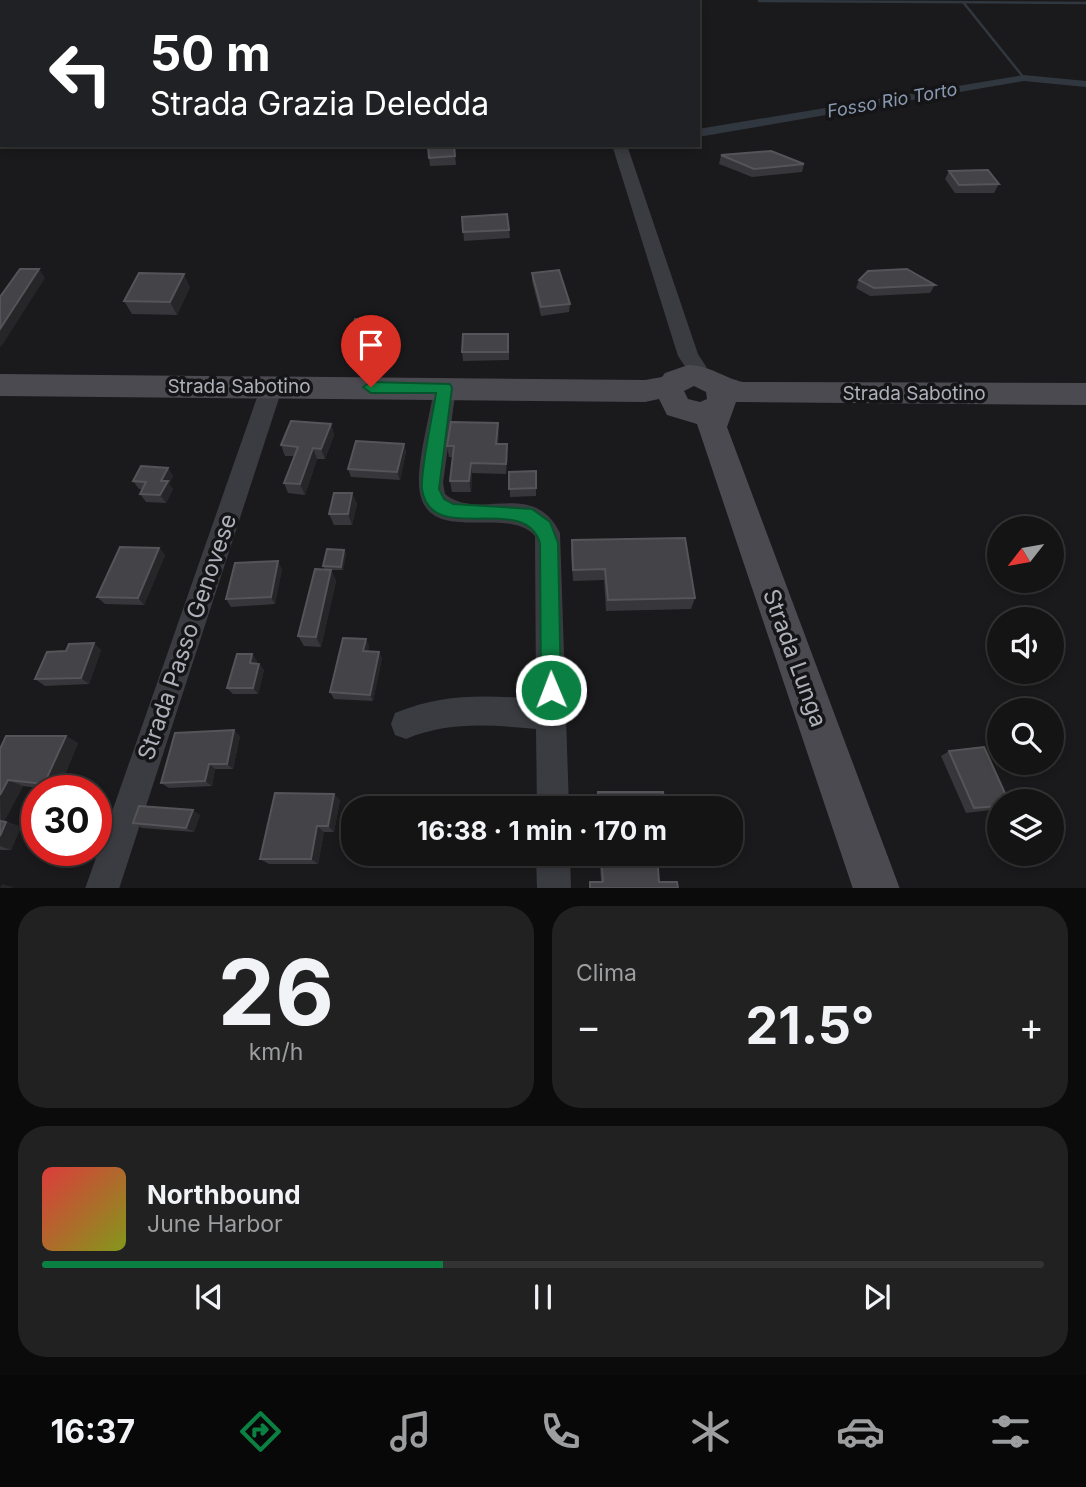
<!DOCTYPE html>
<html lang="it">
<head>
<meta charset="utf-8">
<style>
	body { margin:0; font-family:Inter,sans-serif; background:#212122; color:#f1f3f6; height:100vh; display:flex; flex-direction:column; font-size:26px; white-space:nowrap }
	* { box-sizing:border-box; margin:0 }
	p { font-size:23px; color:#9d9ea0 }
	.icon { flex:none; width:38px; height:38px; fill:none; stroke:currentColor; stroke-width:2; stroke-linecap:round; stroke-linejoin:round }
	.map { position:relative; height:888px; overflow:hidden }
	.sheet { display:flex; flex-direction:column; gap:18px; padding:18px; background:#0b0b0c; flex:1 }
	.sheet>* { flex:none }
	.top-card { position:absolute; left:0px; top:0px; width:700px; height:147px; box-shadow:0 4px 10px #0003,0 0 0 2px #333334; background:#202124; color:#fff; overflow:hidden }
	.needle { width:46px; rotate:239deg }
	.buttons { position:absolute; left:987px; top:516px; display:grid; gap:14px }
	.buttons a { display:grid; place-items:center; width:77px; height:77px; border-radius:50%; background:#141415; box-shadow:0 4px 10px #0003,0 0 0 2px #333334; font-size:35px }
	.speed { position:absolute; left:21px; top:775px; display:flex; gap:14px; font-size:35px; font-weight:700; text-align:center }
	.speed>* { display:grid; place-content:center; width:91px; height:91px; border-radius:50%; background:#141415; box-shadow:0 4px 10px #0003,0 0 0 2px #333334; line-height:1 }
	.speed .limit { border:10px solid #d22; background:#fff; color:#111 }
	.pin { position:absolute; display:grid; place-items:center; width:60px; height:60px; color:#fff; margin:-72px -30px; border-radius:50% 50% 50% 0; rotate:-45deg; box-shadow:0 0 7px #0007 }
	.pin .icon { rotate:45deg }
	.me { position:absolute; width:77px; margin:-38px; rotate:359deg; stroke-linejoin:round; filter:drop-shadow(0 0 5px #0008) }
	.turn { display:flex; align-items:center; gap:24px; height:147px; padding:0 35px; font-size:32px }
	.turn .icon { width:91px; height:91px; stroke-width:2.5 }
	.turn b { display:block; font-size:49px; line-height:60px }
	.big { font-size:52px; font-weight:700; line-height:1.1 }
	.sheet .widget { flex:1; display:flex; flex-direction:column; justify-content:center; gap:10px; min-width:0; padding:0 24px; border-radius:28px; background:#212122 }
	.sheet .dial { align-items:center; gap:0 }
	.dial b { font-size:91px; line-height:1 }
	.song { display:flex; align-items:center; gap:21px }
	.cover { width:84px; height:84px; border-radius:10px; background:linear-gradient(135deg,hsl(0 70% 55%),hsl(70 70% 35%)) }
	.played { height:7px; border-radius:4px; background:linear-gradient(90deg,#0b8043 40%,#333334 40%) }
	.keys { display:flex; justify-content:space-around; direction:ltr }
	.heat { display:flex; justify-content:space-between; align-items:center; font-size:38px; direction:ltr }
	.sheet .tiles { flex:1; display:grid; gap:18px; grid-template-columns:1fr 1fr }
	.widget:last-child { grid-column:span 2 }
	.trip { position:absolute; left:341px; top:796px; width:402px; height:70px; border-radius:28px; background:#141415; box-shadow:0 4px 10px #0003,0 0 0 2px #333334; font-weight:700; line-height:70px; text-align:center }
	.dock { display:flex; height:112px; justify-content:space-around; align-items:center; background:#080808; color:#9d9ea0 }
	.dock .icon { width:49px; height:49px }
	.dock .selected { color:#0b8043 }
	.dock b { font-size:32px; color:#f1f3f6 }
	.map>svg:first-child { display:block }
</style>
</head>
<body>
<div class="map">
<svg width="1086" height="889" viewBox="0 0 1086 889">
	<rect width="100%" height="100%" fill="#1a1a1c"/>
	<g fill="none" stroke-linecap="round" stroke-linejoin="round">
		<g stroke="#31373f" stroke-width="2.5">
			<path d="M759,1L1086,3"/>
			<path d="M963,2L1024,78"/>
		</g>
		<path fill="#31373f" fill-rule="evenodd" d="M1024,75L1086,81V87L1024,81L698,137V129Z"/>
		<g fill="#3b3c41" fill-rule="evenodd">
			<path d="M561,0H573L574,2H562Z"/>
			<path d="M612,145H627L698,354L712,376L709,381H695L678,356Z"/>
			<path d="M272,378L280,381L283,386L119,889H85L261,386L264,381Z"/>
			<path d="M445,380L453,383L456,388L443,483L445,494C479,522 533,478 560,533L569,808H537L536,729C491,725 449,721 406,739L395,735L391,724L395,713C443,693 485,695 536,699L535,536C507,503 423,550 419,485C418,457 430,416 434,388L437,383Z"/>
			<path d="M536,854H570L571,889H537Z"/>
		</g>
		<path fill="#4a4a50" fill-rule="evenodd" d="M688,365C709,365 724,378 743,382L1086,383V405L736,402L727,427L900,889H853L697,424L667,415L659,399L645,402L0,396V374L645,380L662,377L665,373ZM694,386L706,392L707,399L700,402L688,399L684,391Z"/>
	</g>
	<g fill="#37363a">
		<path d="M454,145L456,165L430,166L429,158Z"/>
		<path d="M721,155L804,164L802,172L752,177L719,164Z"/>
		<path d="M949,171L999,184L994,193H955L945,179Z"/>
		<path d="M462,217L509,230L510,238L464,241Z"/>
		<path d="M532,273L570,304L569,312L541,316L532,281Z"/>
		<path d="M859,280L935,285L930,293L870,296L856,288Z"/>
		<path d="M190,287L177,315L132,314L124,301Z"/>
		<path d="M379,328L374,345L353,344L351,336Z"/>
		<path d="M509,342V360L463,361L462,352Z"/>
		<path d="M331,424L334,435L325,459H317L305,495L288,493L284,483L294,456H285L281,445Z"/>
		<path d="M499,434L498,444L508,455L506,474L472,473L471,492H452L450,481L453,457H449L447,446Z"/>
		<path d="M404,444L406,452L400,480L351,477L348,469Z"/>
		<path d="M168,468L173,476L169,484L173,489L166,503L146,502L140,494L142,489H139L133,481Z"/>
		<path d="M536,471V496L510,497L509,472Z"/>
		<path d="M352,493L357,504L352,525H334L329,514Z"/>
		<path d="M572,540L695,598L691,609L606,611L604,580L573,581L571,551Z"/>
		<path d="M159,548L165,555L144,605L105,604L97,597Z"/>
		<path d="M344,550L346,554L343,570H331L336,581L321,647L304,646L298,636L325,570L323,566Z"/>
		<path d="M282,569L275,604L231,607L226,599Z"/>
		<path d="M369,645L368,651L382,658L373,701L334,699L330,692Z"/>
		<path d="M101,650L89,684L45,686L35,679L66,651Z"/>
		<path d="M252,654L257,661V664H259L264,670L258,694H233L227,688Z"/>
		<path d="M66,736L78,743L58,791L23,786L4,821L21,827L11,850H0V749Z"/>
		<path d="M240,736L233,769H215L212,786L169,788L161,783Z"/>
		<path d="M949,751L999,802V809L966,813L941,756Z"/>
		<path d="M598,792L665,808H597L596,799Z"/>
		<path d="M340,800L334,832H324L318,864H269L260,859Z"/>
		<path d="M200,815L194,832L142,828L133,823Z"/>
		<path d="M599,854H657L659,882L678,888H589L590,882H601Z"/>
	</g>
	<g fill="#262528">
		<path d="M39,269L45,278L1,347L0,346V329Z"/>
		<path d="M184,274L190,287L177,315L170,302Z"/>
		<path d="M377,319L379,328L374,345L372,336Z"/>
		<path d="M498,423L499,434L497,455L496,444Z"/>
		<path d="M331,424L334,435L325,459L321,449Z"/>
		<path d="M404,444L406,452L400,480L397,472Z"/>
		<path d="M507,444L508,455L506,474V464Z"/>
		<path d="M313,448L317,459L305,495L300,484Z"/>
		<path d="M471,463L472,473L471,492L469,481Z"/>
		<path d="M168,468L173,476L169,484L173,489L166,503L160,495L161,481Z"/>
		<path d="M352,493L357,504L352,525L348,514Z"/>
		<path d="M159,548L165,555L144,605L138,598Z"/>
		<path d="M344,550L346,554L343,570L341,567Z"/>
		<path d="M278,561L282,569L275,604L271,597Z"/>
		<path d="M331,570L336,581L321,647L316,637Z"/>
		<path d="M366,639L369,645L366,658L363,651Z"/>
		<path d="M94,643L101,650L89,684L81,678Z"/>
		<path d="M379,652L382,658L373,701L370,695Z"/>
		<path d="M252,654L257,661L255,670L250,663Z"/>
		<path d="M259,664L264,670L258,694L253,688Z"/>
		<path d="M234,730L240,736L233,769L227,764Z"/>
		<path d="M66,736L78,743L58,791L44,784Z"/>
		<path d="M209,764L215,769L212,786L205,781Z"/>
		<path d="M8,780L23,786L1,827L0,795Z"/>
		<path d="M334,794L340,800L334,832L328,826Z"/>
		<path d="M193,810L200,815L194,832L186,828Z"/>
		<path d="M6,822L21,827L11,850L0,846V836Z"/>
		<path d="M317,826L324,832L318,864L311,859Z"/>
		<path d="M2,884L13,887L12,888H0Z"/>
	</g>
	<g fill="#444347" stroke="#545459" stroke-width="2">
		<path d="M428,145H454L455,156L429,158Z"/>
		<path d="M771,151L804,164L754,169L721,155Z"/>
		<path d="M988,170L999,184L959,185L949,171Z"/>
		<path d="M507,214L509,230L463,232L462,217Z"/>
		<path d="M20,269H39L0,329V297Z"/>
		<path d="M907,269L935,285L874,288L859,280L868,271Z"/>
		<path d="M559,270L570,304L541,307L532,273Z"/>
		<path d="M139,273L184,274L170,302L124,301Z"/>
		<path d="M355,319H377L372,336H351Z"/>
		<path d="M463,334H508V352H462Z"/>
		<path d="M291,421L331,424L321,449L313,448L300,484L284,483L298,447L281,445Z"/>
		<path d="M451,422L498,423L496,444H507L506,464L471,463L469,481H450L454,446H447Z"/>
		<path d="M356,441L404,444L397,472L348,469Z"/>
		<path d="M141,466L168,468L161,481H168L160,495L140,494L146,482L133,481Z"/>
		<path d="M536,471V488L509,489V472Z"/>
		<path d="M334,493H352L348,514H329Z"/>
		<path d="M685,538L695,598L608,600L605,569L573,570L572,540Z"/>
		<path d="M120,547L159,548L138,598L97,597Z"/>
		<path d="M327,549L344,550L341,567L323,566Z"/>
		<path d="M278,561L271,597L226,599L235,563Z"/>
		<path d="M315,569L331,570L316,637L298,636Z"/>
		<path d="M343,638L366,639L363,651L379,652L370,695L330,692Z"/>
		<path d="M94,643L81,678L35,679L47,652L66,651L69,644Z"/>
		<path d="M237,654H252L250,663L259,664L253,688H227Z"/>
		<path d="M234,730L227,764H209L205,781L161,783L175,733Z"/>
		<path d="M6,736H66L44,784L8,780L0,795V749Z"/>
		<path d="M984,747L1009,802H999V806L974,808L949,751Z"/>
		<path d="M598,792H663L665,808H599Z"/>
		<path d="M275,793L334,794L328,826H317L311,859H260Z"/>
		<path d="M139,806L193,810L186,828L133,823Z"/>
		<path d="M0,821L6,822L0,836Z"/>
		<path d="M601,854H657L659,882H677L678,888H590V882H603Z"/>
	</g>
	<path fill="#0b8043" stroke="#07532c" stroke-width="2" d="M371,382L450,384L452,388L439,489L444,499L453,504L532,509L550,522L558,543L561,690L558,697L551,700L544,697L541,690L540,543C525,491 430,548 422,489C420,472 433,414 436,393H371L363,387Z"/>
	<g text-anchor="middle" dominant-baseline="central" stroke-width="7" stroke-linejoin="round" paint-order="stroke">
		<g font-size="18" font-style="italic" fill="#8999b1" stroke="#151517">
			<text transform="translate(892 100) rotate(-10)">Fosso Rio Torto</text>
		</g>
		<g font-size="19" fill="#aeb0ba" stroke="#151517">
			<text x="239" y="386">Strada Sabotino</text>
			<text x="914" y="393">Strada Sabotino</text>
		</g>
		<g font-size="23" fill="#aeb0ba" stroke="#151517">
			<text transform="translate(187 637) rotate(-71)">Strada Passo Genovese</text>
			<text transform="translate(795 658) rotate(70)">Strada Lunga</text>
		</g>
	</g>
</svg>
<div class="buttons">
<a><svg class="needle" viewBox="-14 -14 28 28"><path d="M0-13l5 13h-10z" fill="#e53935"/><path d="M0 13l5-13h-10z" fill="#9d9ea0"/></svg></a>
<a><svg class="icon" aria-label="sound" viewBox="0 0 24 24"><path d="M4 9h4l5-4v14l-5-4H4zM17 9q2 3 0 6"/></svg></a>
<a><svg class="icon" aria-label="search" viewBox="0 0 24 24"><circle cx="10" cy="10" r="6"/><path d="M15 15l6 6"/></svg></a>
<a><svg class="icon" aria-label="layers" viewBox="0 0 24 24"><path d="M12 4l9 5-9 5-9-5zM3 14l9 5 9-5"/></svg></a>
</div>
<div class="speed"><div class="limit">30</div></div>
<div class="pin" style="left:371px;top:387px;background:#d93025"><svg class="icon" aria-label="arrive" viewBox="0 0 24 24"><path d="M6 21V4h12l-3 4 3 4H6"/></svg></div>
<svg class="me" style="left:551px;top:690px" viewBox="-20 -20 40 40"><circle r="17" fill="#0b8043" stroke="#fff" stroke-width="3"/><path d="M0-11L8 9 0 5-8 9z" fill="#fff"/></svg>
<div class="trip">16:38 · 1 min · 170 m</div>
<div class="top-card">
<div class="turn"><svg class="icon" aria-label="left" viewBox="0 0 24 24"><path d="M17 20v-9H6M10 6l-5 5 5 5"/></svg><div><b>50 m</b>Strada Grazia Deledda</div></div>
</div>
</div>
<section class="sheet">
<div class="tiles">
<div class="widget dial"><b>26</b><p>km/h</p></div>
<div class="widget"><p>Clima</p>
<div class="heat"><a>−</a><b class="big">21.5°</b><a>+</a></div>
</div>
<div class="widget">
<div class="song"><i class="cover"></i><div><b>Northbound</b><p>June Harbor</p></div></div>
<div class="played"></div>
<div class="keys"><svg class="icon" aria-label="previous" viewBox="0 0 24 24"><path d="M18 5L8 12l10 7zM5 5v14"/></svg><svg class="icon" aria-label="pause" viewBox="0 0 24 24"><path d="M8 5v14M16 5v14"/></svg><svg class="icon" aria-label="next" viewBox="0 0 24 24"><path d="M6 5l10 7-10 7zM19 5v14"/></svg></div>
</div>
</div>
</section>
<nav class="dock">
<b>16:37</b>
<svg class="icon selected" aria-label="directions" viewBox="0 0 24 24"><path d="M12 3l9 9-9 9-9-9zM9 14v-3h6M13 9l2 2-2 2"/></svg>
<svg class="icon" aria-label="music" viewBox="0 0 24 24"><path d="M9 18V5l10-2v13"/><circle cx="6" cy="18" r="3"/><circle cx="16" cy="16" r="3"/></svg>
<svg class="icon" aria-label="phone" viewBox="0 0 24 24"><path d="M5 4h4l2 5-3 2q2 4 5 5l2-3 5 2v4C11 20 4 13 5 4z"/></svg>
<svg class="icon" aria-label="climate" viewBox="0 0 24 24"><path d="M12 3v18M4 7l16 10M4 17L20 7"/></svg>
<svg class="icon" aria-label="car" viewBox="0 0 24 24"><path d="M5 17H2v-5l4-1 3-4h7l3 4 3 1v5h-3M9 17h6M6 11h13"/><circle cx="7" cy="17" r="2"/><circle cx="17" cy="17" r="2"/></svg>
<svg class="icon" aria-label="filters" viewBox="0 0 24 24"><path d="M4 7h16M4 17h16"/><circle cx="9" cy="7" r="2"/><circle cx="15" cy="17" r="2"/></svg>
</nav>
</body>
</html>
